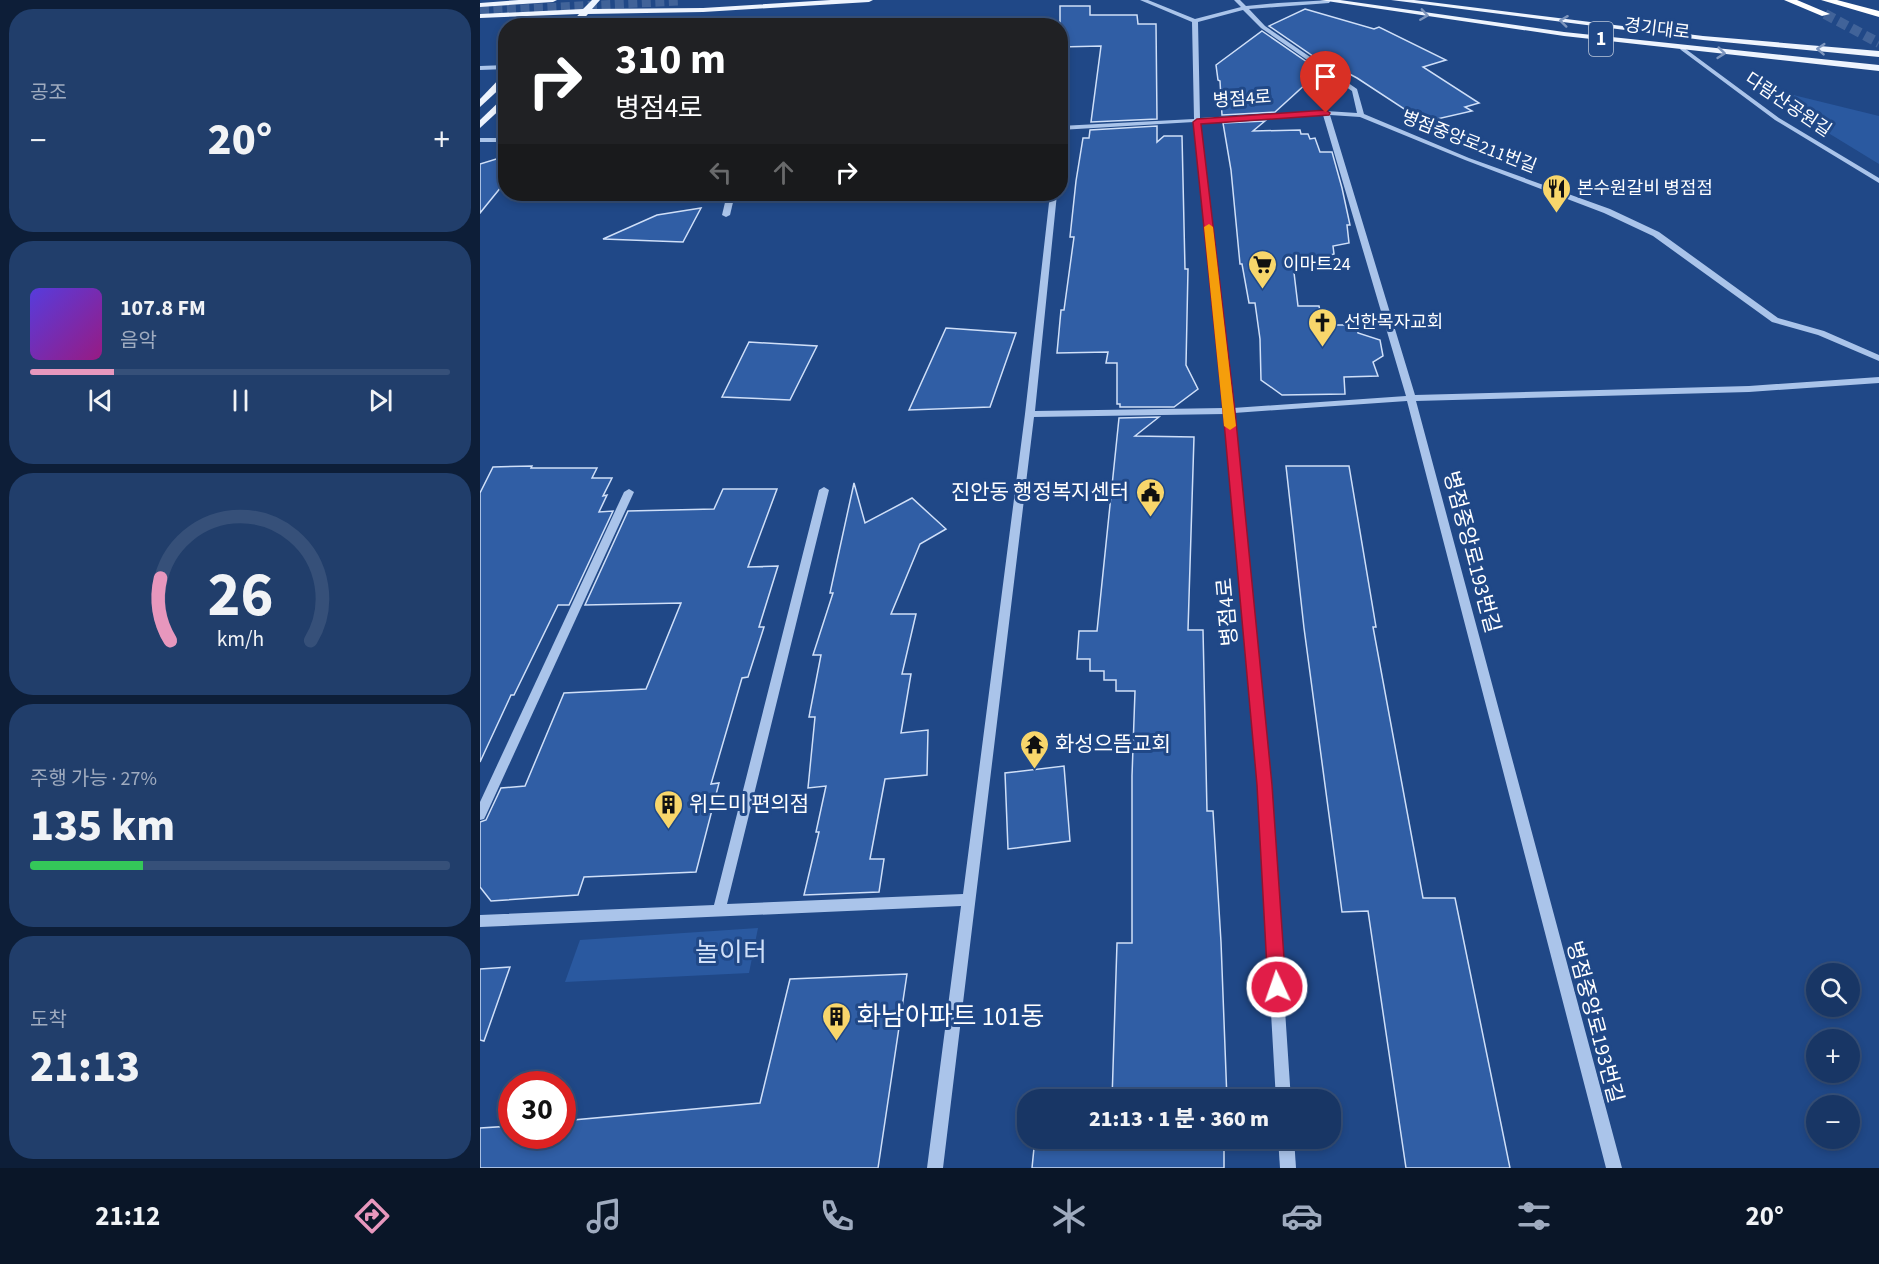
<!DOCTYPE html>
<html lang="ko">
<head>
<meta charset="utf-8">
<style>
	body { margin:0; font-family:"Source Sans 3","Noto Sans KR",sans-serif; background:#213e6b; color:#f1f3f6; height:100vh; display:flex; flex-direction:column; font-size:22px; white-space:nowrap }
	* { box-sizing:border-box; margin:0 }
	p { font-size:20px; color:#9fabbf }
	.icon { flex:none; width:33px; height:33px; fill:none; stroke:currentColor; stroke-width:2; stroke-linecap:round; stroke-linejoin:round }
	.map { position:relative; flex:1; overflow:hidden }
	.details { display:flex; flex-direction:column; gap:9px; padding:9px; background:#0d1e38; width:480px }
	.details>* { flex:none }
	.guide { position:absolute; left:18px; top:18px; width:570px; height:183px; border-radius:24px; box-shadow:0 3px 9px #0003,0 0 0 2px #365079; background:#202124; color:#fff; overflow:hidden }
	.buttons { position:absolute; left:1326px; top:963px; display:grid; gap:12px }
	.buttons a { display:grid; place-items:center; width:54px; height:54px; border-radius:50%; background:#183665; box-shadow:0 3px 9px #0003,0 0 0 2px #365079; font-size:30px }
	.speed { position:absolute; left:18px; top:1071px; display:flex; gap:12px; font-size:30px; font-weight:700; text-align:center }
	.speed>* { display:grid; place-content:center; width:78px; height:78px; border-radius:50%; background:#183665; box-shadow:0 3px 9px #0003,0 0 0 2px #365079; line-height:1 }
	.speed .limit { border:9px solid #d22; background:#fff; color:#111 }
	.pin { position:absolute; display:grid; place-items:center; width:51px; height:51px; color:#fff; margin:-62px -26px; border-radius:50% 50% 50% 0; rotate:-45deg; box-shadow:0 0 6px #0007 }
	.pin .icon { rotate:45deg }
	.me { position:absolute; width:66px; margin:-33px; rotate:357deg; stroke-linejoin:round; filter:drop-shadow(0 0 4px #0008) }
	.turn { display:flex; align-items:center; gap:21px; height:126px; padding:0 18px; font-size:27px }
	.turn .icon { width:78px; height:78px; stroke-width:2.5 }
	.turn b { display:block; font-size:42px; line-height:51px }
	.lanes { display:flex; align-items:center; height:57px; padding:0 18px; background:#0003; justify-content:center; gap:30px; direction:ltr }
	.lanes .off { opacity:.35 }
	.big { font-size:45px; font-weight:800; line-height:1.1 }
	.details .tile { flex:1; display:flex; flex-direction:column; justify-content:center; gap:9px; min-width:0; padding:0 21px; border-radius:24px; background:#213e6b }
	.details .dial { align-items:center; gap:0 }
	.dial svg { height:156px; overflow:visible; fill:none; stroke:#365079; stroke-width:7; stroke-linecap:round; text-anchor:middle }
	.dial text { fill:#f1f3f6; stroke:none }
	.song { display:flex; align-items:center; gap:18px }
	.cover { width:72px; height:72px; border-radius:9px; background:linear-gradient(135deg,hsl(250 70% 55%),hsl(310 70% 35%)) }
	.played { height:6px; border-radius:3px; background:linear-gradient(90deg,#e797bd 20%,#365079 20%) }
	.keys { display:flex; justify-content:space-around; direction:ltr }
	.heat { display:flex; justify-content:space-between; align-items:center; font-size:33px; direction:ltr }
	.charge { height:9px; border-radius:4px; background:linear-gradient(90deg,#34c759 27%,#365079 0) }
	.trip { position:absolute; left:537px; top:1089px; width:324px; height:60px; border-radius:24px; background:#183665; box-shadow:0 3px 9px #0003,0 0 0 2px #365079; font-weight:800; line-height:60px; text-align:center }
	.dock { display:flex; height:96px; justify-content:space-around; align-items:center; background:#0a1628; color:#9fabbf }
	.dock .icon { width:42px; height:42px }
	.dock .on { color:#e797bd }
	.dock b { font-size:27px; color:#f1f3f6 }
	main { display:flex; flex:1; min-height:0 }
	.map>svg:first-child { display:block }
</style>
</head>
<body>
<main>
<section class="details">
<div class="tile"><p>공조</p>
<div class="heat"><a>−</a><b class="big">20°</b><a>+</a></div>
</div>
<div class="tile">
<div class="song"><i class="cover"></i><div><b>107.8 FM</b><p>음악</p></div></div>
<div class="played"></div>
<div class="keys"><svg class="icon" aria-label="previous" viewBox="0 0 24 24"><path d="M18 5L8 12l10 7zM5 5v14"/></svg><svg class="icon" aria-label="pause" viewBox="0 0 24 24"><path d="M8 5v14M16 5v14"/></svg><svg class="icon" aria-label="next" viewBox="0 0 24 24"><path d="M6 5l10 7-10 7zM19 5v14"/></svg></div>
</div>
<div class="tile dial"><svg viewBox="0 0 100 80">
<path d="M14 69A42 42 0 1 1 86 69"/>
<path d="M14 69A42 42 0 0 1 9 37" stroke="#e797bd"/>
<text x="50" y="56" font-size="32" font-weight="700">26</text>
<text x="50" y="72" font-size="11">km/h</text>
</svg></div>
<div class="tile"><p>주행 가능 · 27%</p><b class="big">135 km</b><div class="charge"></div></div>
<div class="tile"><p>도착</p><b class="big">21:13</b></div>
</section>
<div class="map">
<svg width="1399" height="1168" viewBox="0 0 1399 1168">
	<rect width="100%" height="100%" fill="#204887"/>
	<g fill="#2a59a0">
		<path d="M1268,84L1399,116V164Z"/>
		<path d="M278,928L269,973L85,982L100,940Z"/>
	</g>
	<g fill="#305ea5" stroke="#cfdff8" stroke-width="1.5">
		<path d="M580,6H610V15H657L658,24H676L677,119L611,122L621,46L580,47Z"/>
		<path d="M825,9L894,29L899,27L966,60L943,67L999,103L985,107L992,111L944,122L877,78L849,63L846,65L789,26Z"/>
		<path d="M782,31L840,71L795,112L742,115L740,81L738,80L736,65Z"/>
		<path d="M785,121L773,131L820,130L821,134H828L830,139L835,138L840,152H852L862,188L870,225H867L869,243L853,246L854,254L844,257L812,256L818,306H839L843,325H877L878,333L900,340L903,356L893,362L898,376L864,377L865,394L802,395L781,380L780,339L775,303H769L762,264H760L751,170L743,123Z"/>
		<path d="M677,126V142L684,136H702L705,269H708L706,365L718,389L694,407H640V404H637V363H626L628,352L577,353L581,310H584L594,237H590L596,181L603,138H609L610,130Z"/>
		<path d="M26,156V181L0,213V164Z"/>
		<path d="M221,208L203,242L123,239L177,215Z"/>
		<path d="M466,328L536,333L510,407L429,410Z"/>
		<path d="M269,342L337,346L310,400L242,397Z"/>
		<path d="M679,417L655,436L714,437L708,630H723L727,811H733L741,942L747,1100H632L637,943H652V776L655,691H636V680H624V671H610V659H597L599,631H617L639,418Z"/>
		<path d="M52,466L51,468H117L112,478H132L123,496L127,495L119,512L133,511L89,605H78L34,695H31L0,762V493L13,467Z"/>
		<path d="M806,466H869L896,627H893L943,898H975L1030,1168H926L888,911L862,912L824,628Z"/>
		<path d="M374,483L385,523L432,498L466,529L440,544L411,614H436L422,674H431L421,733L448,730L447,775L405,779L390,859H404L399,892L324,895L339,832H336L346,786L328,788L335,717H329L341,655H333L353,593H350Z"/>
		<path d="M243,489H297L268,567L298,566L279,627H284L268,677L262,678L231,784L239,783L216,872L104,877L98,895L11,901L0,887V822L6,820L21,788L45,786L84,693L166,689L201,603L105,605L148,511L234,509Z"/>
		<path d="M584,766L590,841L528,849L525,773Z"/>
		<path d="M30,967L4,1041L0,1040V969Z"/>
		<path d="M427,974L398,1168H0V1128L32,1126V1136H82V1121L280,1103L310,979Z"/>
		<path d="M555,1138H744V1168H552Z"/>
	</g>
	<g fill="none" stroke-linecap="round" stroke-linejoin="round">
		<path stroke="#416399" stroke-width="9" stroke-dasharray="9 4.5" stroke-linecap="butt" d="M0,11L199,1"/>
		<path stroke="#416399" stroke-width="10" stroke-dasharray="10 5" stroke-linecap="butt" d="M1345,14L1399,43"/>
		<g fill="#aac4ea" fill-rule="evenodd">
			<path d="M660,0H668L715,19L761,7L754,0H760L766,6L798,3L851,0L849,3L769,9L785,26L877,89L884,114L989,158L1130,209L1179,232L1298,318L1344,331L1399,355V361L1338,335L1292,322L1173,236L1124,213L985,160L880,117L850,115L935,395L1269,386L1399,377V383L1269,392L936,401L1142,1168H1126L927,401L754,413L790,785L811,1100H796L778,785L745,414L554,417L463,1168H447L481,906L0,927V915L234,905L339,490L344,487L349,490L247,904L483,894L545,414L570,194H577L555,411L744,408L714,122L580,130V126L714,119L712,22ZM763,10L781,28L872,91L877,113L846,111L720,118L718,22ZM843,115L926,396L753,408L720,122Z"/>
			<path d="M1203,47L1299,118L1399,178V183L1295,120L1201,50L1200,49Z"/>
			<path d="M26,65V69L0,70V66Z"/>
			<rect x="0" y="138" width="26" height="4"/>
			<path d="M247,194H255L250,215L246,217L242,215Z"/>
			<path d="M149,489L154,492L6,815L4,819L0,820V802L144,492Z"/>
			<path d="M798,1138H814L816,1168H800Z"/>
		</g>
		<g fill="#eef4fe" fill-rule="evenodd">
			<path d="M39,0H77L73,2L0,7V3Z"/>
			<path d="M112,0H120L112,9L223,8L351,0H393L389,2L223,12L108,14L97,26H88L99,14L0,18V14L103,9Z"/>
			<path d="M840,0H860L1084,32L1399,65V71L1084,36Z"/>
			<path d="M911,0H934L1223,36L1399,51V57L1223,40Z"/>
			<path d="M23,75H26V83L0,107V99Z"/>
			<path d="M26,95V104L0,128V120Z"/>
		</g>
		<g fill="#fff" fill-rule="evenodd">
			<path d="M1304,0H1317L1350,14L1342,16Z"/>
			<path d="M1341,0H1357L1399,11V17Z"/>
		</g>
	</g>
	<defs><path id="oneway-chevron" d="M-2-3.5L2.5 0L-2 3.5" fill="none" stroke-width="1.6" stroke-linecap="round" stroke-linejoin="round" transform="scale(1.5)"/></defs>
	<g stroke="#7d95bd">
		<use href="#oneway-chevron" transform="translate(944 15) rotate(8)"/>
		<use href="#oneway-chevron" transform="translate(1084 21) rotate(-173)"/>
		<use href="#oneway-chevron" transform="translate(1341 49) rotate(-176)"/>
		<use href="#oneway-chevron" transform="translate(1241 53) rotate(6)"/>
	</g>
	<path fill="#e11d48" stroke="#92132f" stroke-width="1.5" d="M846,110L850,113L849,115L721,124L755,411L792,785L806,987L803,993L797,996L790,993L788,987L777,785L743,411L713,122L717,119Z"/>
	<path fill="#f59e0b" d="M729,224L733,227L756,426L750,430L744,426L724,227Z"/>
	<defs>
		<symbol id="restaurant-pin" viewBox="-11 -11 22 30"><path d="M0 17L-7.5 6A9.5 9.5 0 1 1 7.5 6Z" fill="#f8d66b" stroke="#204887"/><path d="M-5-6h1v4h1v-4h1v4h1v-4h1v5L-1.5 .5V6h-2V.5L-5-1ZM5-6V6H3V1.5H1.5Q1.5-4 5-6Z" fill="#111"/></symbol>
		<symbol id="supermarket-pin" viewBox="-11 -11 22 30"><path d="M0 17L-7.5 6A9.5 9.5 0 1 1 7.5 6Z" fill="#f8d66b" stroke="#204887"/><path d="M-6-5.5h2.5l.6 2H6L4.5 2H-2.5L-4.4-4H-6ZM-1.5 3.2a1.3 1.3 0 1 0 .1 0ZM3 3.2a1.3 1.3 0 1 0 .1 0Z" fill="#111"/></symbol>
		<symbol id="church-pin" viewBox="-11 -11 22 30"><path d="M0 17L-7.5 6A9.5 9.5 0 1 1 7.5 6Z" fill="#f8d66b" stroke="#204887"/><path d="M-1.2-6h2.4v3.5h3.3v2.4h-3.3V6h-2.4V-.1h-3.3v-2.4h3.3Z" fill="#111"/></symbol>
		<symbol id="civic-pin" viewBox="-11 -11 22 30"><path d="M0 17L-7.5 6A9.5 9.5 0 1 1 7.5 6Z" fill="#f8d66b" stroke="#204887"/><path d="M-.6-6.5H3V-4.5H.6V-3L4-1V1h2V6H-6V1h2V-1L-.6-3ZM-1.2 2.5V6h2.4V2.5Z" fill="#111"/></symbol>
		<symbol id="temple-pin" viewBox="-11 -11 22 30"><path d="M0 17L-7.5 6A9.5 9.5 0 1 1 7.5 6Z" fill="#f8d66b" stroke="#204887"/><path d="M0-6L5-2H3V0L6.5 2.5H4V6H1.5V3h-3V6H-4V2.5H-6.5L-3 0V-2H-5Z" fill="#111"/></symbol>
		<symbol id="building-pin" viewBox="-11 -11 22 30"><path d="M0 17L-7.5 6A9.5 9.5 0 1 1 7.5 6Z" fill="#f8d66b" stroke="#204887"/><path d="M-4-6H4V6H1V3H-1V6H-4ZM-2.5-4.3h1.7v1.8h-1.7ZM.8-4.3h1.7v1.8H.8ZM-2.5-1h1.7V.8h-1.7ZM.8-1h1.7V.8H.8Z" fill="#111"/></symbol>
	</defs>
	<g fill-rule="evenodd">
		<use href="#restaurant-pin" x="1060" y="172" width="33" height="45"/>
		<use href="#supermarket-pin" x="766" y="248" width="33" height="45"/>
		<use href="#church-pin" x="826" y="306" width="33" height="45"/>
		<use href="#civic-pin" x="654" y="476" width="33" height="45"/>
		<use href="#temple-pin" x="538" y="728" width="33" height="45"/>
		<use href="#building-pin" x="172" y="788" width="33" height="45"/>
		<use href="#building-pin" x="340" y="1000" width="33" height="45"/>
	</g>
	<g text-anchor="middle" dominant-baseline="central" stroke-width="6" stroke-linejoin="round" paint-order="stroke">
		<g font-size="18" fill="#fff" stroke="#204887">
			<text transform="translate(1177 29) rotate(7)">경기대로</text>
			<text transform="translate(762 99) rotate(-4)">병점4로</text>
			<text transform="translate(1308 105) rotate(34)">다람산공원길</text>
			<text transform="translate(989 142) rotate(21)">병점중앙로211번길</text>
		</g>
		<g font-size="18" fill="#fff" stroke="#204887" text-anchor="start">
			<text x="1097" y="188">본수원갈비 병점점</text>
			<text x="803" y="264">이마트24</text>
			<text x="864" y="322">선한목자교회</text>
		</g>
		<rect fill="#204887" stroke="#bcc8db" stroke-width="1.5" x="1109" y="22" width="24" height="34" rx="4.5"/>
		<g font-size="20" font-weight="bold" fill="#fff">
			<text x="1121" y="39">1</text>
		</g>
		<g font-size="21" fill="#fff" stroke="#204887" text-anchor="start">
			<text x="649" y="492" text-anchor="end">진안동 행정복지센터</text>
			<text x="575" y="744">화성으뜸교회</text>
			<text x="209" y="804">위드미 편의점</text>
		</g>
		<g font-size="21" fill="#fff" stroke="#204887">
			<text transform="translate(992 552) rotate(75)">병점중앙로193번길</text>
			<text transform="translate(747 612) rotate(-95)">병점4로</text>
			<text transform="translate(1115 1022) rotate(75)">병점중앙로193번길</text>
		</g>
		<g font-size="26" fill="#cfdff8" stroke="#204887">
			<text x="251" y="952">놀이터</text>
		</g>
		<g font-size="26" fill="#fff" stroke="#204887" text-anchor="start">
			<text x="377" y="1016">화남아파트 101동</text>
		</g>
	</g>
</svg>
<div class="buttons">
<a><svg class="icon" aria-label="search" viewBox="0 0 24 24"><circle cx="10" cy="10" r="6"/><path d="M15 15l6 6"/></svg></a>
<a>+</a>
<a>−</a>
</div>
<div class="speed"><div class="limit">30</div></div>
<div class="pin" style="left:846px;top:113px;background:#d93025"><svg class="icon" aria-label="arrive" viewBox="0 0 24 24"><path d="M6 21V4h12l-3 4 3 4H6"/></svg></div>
<svg class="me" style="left:797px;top:987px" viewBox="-20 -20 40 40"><circle r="17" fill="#e11d48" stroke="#fff" stroke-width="3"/><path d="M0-11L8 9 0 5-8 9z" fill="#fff"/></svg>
<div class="trip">21:13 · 1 분 · 360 m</div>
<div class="guide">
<div class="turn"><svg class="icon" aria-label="right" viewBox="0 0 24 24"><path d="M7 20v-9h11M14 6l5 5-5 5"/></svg><div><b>310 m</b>병점4로</div></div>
<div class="lanes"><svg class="icon off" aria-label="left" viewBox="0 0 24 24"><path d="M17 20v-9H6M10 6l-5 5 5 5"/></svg><svg class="icon off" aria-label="ahead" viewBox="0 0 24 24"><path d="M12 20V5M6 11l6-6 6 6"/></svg><svg class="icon" aria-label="right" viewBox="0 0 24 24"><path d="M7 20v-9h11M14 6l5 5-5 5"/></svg></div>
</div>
</div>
</main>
<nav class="dock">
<b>21:12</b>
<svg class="icon on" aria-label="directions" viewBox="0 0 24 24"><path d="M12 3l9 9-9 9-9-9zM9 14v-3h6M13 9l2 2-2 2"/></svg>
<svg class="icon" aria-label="music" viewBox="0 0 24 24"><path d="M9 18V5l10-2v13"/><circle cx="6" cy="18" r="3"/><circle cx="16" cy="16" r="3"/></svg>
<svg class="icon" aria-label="phone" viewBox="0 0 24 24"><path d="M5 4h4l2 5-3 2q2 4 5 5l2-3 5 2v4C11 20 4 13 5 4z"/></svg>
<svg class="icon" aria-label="climate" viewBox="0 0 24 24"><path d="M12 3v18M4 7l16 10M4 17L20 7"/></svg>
<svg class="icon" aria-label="car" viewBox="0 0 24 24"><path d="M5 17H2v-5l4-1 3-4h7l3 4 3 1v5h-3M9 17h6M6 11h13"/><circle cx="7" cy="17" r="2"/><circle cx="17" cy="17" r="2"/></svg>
<svg class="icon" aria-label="filters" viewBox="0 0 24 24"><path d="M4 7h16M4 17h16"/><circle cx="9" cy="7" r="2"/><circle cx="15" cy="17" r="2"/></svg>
<b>20°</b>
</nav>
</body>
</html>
